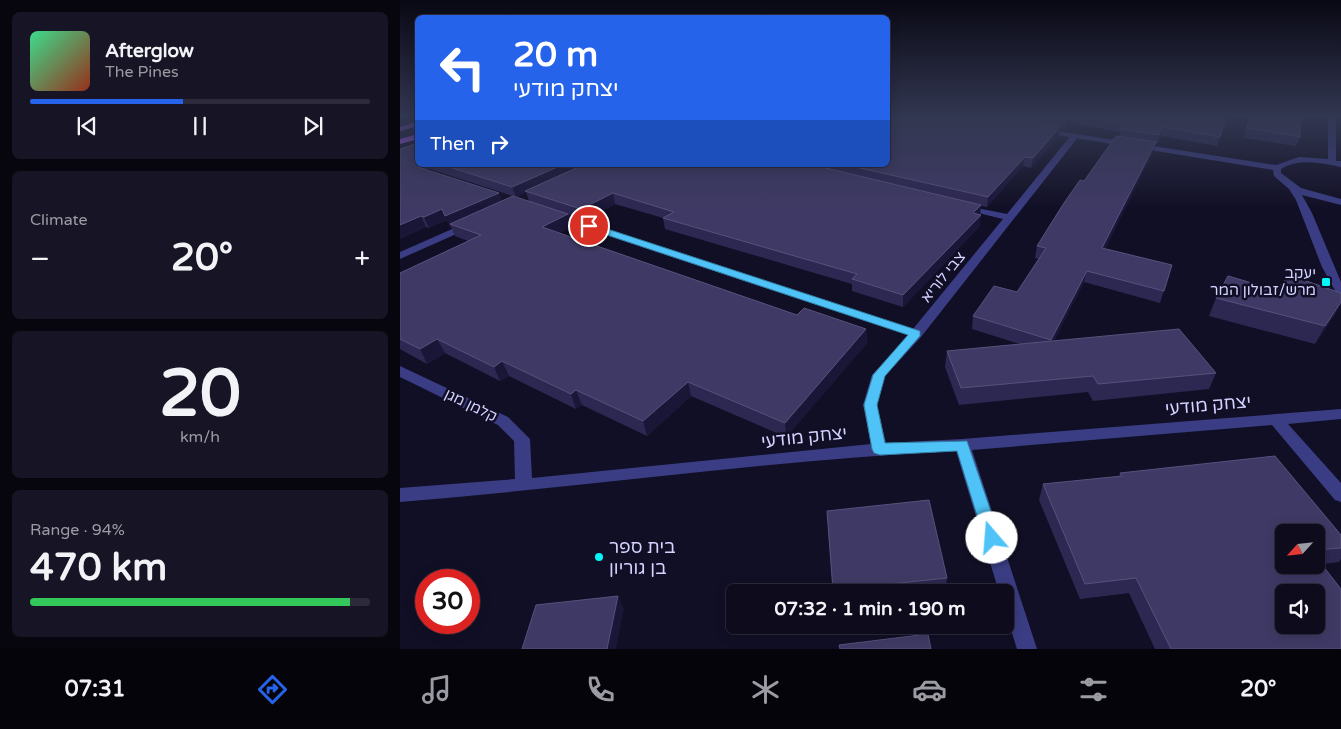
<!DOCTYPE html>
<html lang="en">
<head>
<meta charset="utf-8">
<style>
	body { margin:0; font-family:"Varela Round",Heebo,sans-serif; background:#161425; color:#f1f3f6; height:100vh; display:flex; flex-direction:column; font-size:19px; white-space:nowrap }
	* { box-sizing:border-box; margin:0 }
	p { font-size:16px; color:#9a9ba3 }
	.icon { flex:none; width:28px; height:28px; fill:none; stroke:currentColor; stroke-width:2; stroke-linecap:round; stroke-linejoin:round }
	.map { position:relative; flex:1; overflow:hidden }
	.sheet { display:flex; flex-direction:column; gap:12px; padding:12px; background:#07060f; width:400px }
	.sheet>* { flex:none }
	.guide { position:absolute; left:15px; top:15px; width:475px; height:152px; border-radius:8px; box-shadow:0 2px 12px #0003,0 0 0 1px #2d2b3b; background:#2563eb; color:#fff; overflow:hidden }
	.needle { width:32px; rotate:243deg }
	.fabs { position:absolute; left:875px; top:524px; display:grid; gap:10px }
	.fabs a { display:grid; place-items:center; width:50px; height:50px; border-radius:8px; background:#0d0b1c; box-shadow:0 2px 12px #0003,0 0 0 1px #2d2b3b; font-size:25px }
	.speed { position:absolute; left:15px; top:569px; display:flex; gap:10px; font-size:25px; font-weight:700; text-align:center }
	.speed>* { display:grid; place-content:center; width:65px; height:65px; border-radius:50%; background:#0d0b1c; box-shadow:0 2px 12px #0003,0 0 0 1px #2d2b3b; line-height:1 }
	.speed .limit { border:8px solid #d22; background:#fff; color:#111 }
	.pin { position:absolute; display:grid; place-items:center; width:42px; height:42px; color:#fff; margin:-21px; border:2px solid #fff; border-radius:50%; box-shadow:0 1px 5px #0007 }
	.me { position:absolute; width:55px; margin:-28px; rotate:342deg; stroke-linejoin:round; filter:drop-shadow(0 0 4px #0008) }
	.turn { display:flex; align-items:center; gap:18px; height:105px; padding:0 15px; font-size:22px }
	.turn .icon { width:65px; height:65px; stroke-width:2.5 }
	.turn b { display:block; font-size:35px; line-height:42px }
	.then { display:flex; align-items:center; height:48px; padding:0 15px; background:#0003; gap:10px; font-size:19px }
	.big { font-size:38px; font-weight:700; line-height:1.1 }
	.sheet .widget { flex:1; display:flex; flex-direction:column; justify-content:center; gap:8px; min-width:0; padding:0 18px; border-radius:8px; background:#161425 }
	.sheet .dial { align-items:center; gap:0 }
	.dial b { font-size:65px; line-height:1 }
	.song { display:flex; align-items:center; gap:15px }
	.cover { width:60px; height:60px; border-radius:8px; background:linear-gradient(135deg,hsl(150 70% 55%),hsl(10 70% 35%)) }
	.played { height:5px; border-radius:2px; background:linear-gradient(90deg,#2563eb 45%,#2d2b3b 45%) }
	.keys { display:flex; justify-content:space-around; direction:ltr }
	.heat { display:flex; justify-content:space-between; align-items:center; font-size:28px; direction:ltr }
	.charge { height:8px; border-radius:4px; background:linear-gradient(90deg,#34c759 94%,#2d2b3b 0) }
	.trip { position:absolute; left:326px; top:584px; width:288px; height:50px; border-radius:8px; background:#0d0b1c; box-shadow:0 2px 12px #0003,0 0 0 1px #2d2b3b; font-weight:700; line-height:50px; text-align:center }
	.tab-bar { display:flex; height:80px; justify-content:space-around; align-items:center; background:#05040b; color:#9a9ba3 }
	.tab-bar .icon { width:35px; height:35px }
	.tab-bar .selected { color:#2563eb }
	.tab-bar b { font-size:22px; color:#f1f3f6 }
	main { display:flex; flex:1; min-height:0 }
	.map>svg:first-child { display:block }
</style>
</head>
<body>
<main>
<section class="sheet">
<div class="widget">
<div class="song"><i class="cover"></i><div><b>Afterglow</b><p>The Pines</p></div></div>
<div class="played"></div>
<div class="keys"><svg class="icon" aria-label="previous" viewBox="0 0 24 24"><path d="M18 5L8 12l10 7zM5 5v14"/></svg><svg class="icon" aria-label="pause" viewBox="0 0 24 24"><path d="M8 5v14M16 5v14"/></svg><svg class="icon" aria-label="next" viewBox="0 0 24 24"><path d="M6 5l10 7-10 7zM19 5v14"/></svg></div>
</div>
<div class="widget"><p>Climate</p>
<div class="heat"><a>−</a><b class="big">20°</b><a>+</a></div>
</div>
<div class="widget dial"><b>20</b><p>km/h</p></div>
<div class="widget"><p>Range · 94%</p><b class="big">470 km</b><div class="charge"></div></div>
</section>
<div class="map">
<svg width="941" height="649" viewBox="0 0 941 649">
	<rect width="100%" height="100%" fill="#110f25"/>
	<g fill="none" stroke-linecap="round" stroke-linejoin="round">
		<g fill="#3a3d83" fill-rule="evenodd">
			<path d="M672,134L679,136L521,337L485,376L477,405L486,443L562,439L941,409V419L888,424L941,483V502L935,500L872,425L572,450L637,649H617L605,611V592H599L556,451C370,460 185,487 0,502V488L115,479L114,441L98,425L0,377V366L108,417L130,439L132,478L471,444L463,405L472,375L508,335L151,217V213H157L513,329L603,219L562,209V205L607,214Z"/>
			<path d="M68,222L73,225L72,227L0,259V252Z"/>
		</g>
		<path fill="#3a3d83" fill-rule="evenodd" d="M928,117H936V161H941V167C921,163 899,158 881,169V173L901,188L941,199V205L902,195L912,213L941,282V295L937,294L922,267L896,200L889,189L874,176L873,170L644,133L640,131L644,129L876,165L899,157L928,159Z"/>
		<g fill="#b35afe" fill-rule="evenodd">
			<path d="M18,121V126L0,131V127Z"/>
			<path d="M18,134V139L0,144V139Z"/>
		</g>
	</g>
	<g fill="#2d2852" fill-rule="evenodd">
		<path d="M488,117H826L817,146L761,136L757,144H755L753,152L705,249L772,265L760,303L684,282L654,341L816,373L809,389L693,401L688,392L559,405L545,367L547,351L620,344L572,329L573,316L617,292L639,259L635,258L637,246L684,181L719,136L720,132L670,123L665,129L660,128L659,136L631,168L623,166L587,207L581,206L580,215V226L503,307L452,291V284L265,229L263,218L215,204L185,220L169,215L172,226L159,233L397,315L466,329L467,343L386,437L291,396L247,436L182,405L176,409L109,376L100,381L45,353L27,364L0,349V273L68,241L55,236L51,227H50L47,220L29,228L26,227L0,239V149L18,165H488ZM25,169H30L116,197L126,192L129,201H102Z"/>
		<path d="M849,117H900V137L896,146L844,138Z"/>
		<path d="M816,298L936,313L915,344L809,316Z"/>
		<path d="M720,473L941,535V559L939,562L922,564L941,649H755L729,593L680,599L639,500L643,484L719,477ZM916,532V565H884Z"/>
		<path d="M428,530L547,578L545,592H433Z"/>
	</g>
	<g fill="#1a1638">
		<path d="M668,117H671L670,123L665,129L666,120Z"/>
		<path d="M660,127L659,136L631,168L633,158Z"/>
		<path d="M763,127L761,136L757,144L759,135Z"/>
		<path d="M756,142L753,152L700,259L702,248Z"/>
		<path d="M625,157L623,166L587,207L588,197Z"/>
		<path d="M162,165H186L125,191L126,192L116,197L112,187Z"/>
		<path d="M99,193L103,203L50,224L51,227H50L45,216Z"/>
		<path d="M213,193L215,204L185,220L181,209Z"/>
		<path d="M581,205L580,215L573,213Z"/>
		<path d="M42,209L47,220L29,228L24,217Z"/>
		<path d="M168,214L172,226L146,240L142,227Z"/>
		<path d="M581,215L580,226L503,307V295Z"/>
		<path d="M21,216L26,227L0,239V225Z"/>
		<path d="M687,271L684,282L648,353L651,340Z"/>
		<path d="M941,302V304L936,313L915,344L925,326Z"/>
		<path d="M466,329L467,343L386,437L385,423Z"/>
		<path d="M37,339L45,353L27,364L20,349Z"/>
		<path d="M102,361L109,376L100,381L94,367Z"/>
		<path d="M288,382L291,396L247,436L243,421Z"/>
		<path d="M176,390L182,405L176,409L171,394Z"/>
		<path d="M218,596L224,609L216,649H207Z"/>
	</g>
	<g fill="#3f3a65" stroke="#56527d" fill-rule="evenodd">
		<path d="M488,117H605L660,127L633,158L625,157L588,197L447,165H488Z"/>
		<path d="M650,117H668L666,120Z"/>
		<path d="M690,117H826L820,137L763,127L759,135L720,129L724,123Z"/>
		<path d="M850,117H900V137L847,128Z"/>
		<path d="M716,136L756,142L702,248L772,265L764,291L687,271L651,340L573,316L594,286L617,292L646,248L637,246L662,206L680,180L684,181Z"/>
		<path d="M18,143V167L99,193L45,216L42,209L24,217L21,216L0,225V149Z"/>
		<path d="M43,165H162L112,187Z"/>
		<path d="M183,165H413L581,205L573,213L581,215L503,295L452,279L457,274L263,218L274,212L213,193L181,209L125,191Z"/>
		<path d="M113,196L168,214L142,227L397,315L404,308L466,329L385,423L288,382L243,421L176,390L171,394L102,361L94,367L37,339L20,349L0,339V273L81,235L50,224Z"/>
		<path d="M889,275L941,293V302L925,326L816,298L828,276L876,290Z"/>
		<path d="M779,329L816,373L698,384L693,376L561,388L547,351Z"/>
		<path d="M875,456L941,535V548L916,550V532H884V565H916V557L941,589V649H771L736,578L685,584L643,484L722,476L720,473ZM884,592H916V625H884Z"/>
		<path d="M529,500L547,578L433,590L427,511Z"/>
		<path d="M218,596L207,649H122L136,605Z"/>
		<path d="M528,634L531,649H440L439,645Z"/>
	</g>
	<linearGradient id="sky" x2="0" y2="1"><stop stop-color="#090814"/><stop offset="0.56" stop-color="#323751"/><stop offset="1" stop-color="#323751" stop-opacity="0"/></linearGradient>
	<rect width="941" height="208" fill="url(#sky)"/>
	<path fill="#4fc3f7" stroke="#337fa1" d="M186,224H192L520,331V336L485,376L477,405L485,443L567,441L600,538L598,543L592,545L586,543L584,538L557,451L480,455L474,453L472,449L464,405L473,375L508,335L186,228Z"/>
	<g fill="#02f8fb" stroke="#110f25" stroke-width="2">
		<rect x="921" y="277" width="10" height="10" rx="2.5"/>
		<circle cx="199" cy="557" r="5"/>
	</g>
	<g text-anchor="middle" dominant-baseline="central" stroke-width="5" stroke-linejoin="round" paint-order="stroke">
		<g font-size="15" fill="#d4d2ff" stroke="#110f25" text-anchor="end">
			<text x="916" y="273">יעקב<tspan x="916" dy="17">מרש/זבולון המר</tspan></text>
		</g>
		<g font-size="15" fill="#d4d2ff" stroke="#110f25">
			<text transform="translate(543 277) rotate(-51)">צבי לוריא</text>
			<text transform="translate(71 405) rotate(26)">קלמן מגן</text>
		</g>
		<g font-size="18" fill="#d4d2ff" stroke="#110f25">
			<text transform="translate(808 405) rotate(-5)">יצחק מודעי</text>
			<text transform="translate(404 437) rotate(-6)">יצחק מודעי</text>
		</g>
		<g font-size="18" fill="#d4d2ff" stroke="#110f25" text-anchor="start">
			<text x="209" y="547">בית ספר<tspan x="209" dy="21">בן גוריון</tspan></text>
		</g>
	</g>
</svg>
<div class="fabs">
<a><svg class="needle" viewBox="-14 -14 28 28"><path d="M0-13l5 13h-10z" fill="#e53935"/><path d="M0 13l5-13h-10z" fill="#9a9ba3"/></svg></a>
<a><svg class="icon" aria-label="sound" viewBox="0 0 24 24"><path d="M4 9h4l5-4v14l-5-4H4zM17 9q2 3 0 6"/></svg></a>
</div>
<div class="speed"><div class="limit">30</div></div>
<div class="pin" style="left:189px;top:226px;background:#d93025"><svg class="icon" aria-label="arrive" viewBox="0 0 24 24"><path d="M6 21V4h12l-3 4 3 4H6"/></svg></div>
<svg class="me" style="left:592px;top:538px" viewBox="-20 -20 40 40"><circle r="19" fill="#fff"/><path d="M0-13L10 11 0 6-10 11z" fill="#4fc3f7"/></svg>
<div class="trip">07:32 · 1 min · 190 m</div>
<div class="guide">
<div class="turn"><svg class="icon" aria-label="left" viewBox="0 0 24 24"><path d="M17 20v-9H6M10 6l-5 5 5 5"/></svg><div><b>20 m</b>יצחק מודעי</div></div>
<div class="then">Then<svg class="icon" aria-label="right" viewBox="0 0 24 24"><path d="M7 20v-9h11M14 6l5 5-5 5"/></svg></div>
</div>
</div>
</main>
<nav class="tab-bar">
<b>07:31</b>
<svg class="icon selected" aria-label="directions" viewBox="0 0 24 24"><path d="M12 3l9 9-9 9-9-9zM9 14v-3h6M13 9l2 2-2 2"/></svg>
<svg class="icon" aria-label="music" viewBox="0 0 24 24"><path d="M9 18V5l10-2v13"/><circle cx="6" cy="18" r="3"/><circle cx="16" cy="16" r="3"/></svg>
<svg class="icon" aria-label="phone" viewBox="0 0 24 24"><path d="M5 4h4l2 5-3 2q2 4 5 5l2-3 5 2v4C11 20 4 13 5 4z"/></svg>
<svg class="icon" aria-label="climate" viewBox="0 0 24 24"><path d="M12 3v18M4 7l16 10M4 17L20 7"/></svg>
<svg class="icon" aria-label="car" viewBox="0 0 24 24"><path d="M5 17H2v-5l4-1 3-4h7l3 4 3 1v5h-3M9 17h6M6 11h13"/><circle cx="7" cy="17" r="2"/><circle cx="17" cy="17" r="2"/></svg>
<svg class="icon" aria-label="filters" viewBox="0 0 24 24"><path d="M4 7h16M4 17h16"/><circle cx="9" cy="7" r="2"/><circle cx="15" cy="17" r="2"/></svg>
<b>20°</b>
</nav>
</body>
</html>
